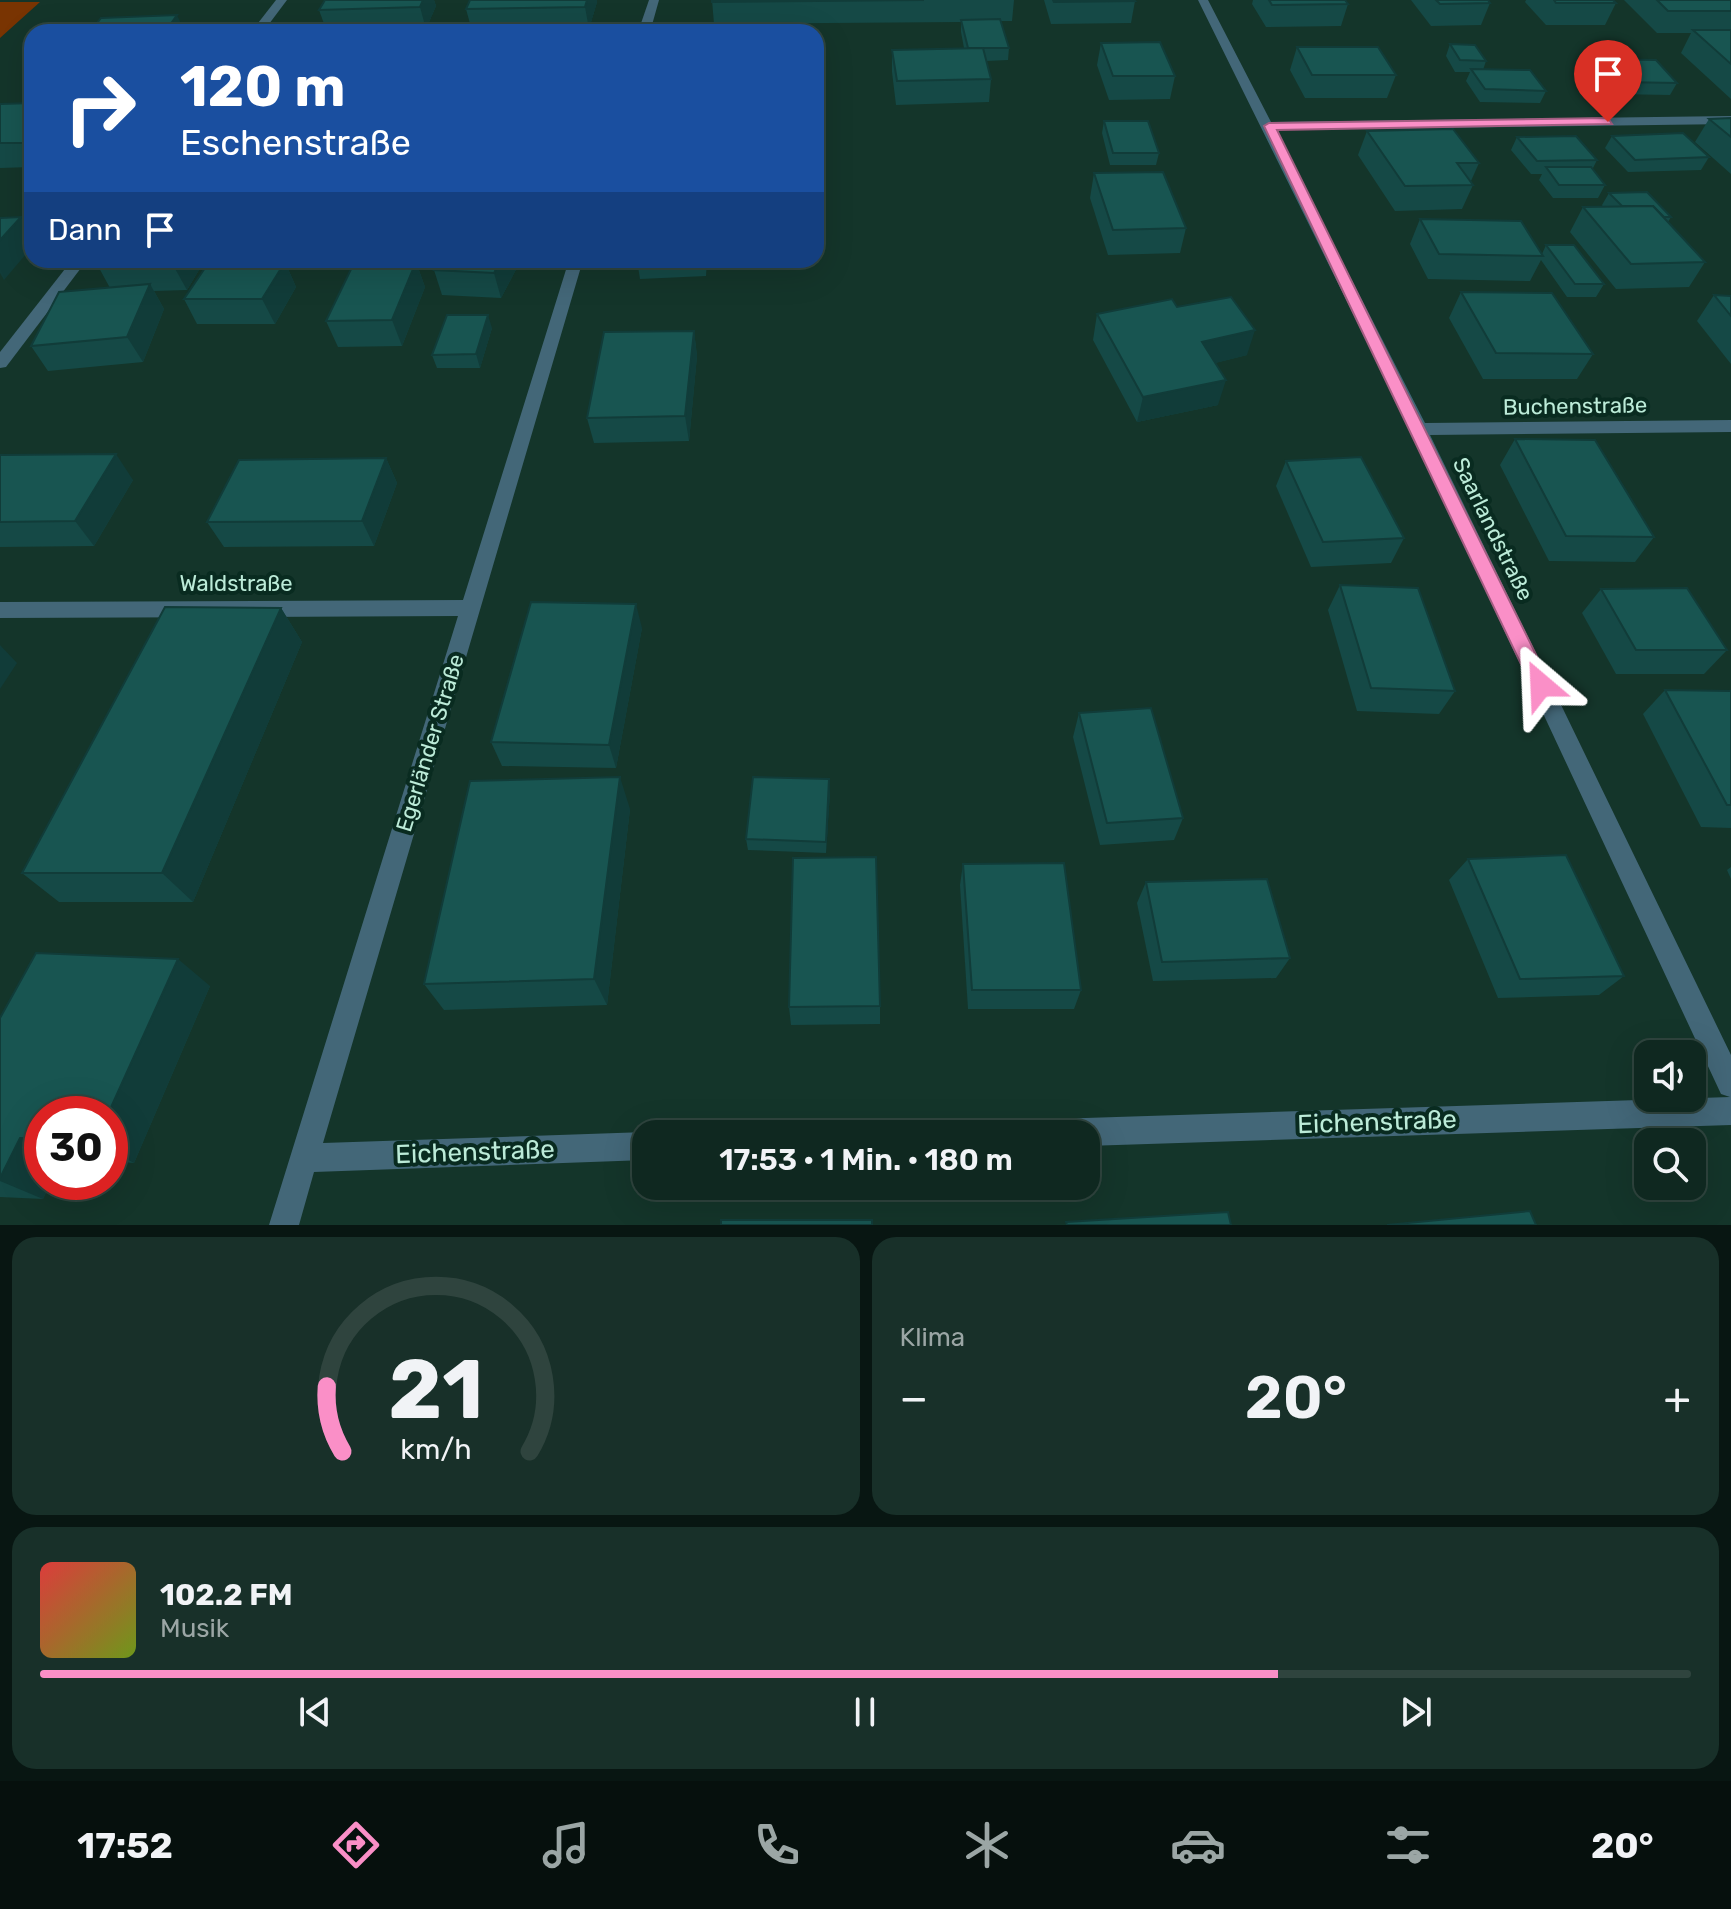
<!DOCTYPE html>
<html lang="de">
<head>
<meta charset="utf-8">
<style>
	body { margin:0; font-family:Rubik,sans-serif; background:#183029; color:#f1f3f6; height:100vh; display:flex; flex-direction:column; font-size:30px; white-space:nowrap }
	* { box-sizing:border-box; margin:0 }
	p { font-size:26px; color:#9ba6a5 }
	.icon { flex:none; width:44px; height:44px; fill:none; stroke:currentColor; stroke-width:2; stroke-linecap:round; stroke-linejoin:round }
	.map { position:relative; height:1225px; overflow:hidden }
	.details { display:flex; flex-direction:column; gap:12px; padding:12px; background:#081612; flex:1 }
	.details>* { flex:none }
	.banner { position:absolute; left:24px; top:24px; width:800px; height:244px; border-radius:24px; box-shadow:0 8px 32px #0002,0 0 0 2px #2f443e; background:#1a4fa0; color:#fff; overflow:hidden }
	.tools { position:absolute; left:1634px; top:1040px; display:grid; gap:16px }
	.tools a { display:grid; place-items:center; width:72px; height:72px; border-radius:16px; background:#0f2820; box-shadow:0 8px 32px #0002,0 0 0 2px #2f443e; font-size:40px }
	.speed { position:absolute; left:24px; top:1096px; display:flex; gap:16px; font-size:40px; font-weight:700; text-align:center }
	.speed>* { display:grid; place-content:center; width:104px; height:104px; border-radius:50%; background:#0f2820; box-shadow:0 8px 32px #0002,0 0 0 2px #2f443e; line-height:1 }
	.speed .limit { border:12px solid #d22; background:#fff; color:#111 }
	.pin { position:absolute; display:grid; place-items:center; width:68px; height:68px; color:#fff; margin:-82px -34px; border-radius:50% 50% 50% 0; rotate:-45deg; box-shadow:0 0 8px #0007 }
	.pin .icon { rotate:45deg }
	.me { position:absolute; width:88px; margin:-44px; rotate:334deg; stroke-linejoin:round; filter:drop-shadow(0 0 6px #0008) }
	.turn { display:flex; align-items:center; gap:28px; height:168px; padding:0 24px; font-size:36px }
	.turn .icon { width:104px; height:104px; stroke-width:2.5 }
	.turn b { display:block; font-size:56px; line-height:68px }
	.then { display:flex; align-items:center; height:76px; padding:0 24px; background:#0003; gap:16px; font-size:30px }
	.big { font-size:60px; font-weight:600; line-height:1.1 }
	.details .tile { flex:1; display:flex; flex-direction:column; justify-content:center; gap:12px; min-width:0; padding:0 28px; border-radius:24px; background:#183029 }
	.details .dial { align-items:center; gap:0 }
	.dial svg { height:208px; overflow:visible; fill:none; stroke:#2f443e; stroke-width:7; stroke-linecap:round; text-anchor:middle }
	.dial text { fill:#f1f3f6; stroke:none }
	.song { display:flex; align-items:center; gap:24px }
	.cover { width:96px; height:96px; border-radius:12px; background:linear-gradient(135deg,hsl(0 70% 55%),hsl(80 70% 35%)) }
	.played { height:8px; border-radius:4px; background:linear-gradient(90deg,#fa8fc7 75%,#2f443e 75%) }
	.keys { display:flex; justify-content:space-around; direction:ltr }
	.heat { display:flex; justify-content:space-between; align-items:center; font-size:44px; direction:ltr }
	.details .tiles { flex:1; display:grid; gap:12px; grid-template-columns:1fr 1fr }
	.tile:last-child { grid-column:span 2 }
	.trip { position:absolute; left:632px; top:1120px; width:468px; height:80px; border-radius:24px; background:#0f2820; box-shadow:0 8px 32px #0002,0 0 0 2px #2f443e; font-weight:600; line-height:80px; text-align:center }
	.menu { display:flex; height:128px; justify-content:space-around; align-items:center; background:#06100d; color:#9ba6a5 }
	.menu .icon { width:56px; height:56px }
	.menu .current { color:#fa8fc7 }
	.menu b { font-size:36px; color:#f1f3f6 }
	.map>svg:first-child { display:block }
</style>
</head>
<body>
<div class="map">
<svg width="1731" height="1225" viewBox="0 0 1731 1225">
	<rect width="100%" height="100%" fill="#14352a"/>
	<path fill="#793402" d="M0,2H40L0,38Z"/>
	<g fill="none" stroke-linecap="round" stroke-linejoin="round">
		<g fill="#436778" fill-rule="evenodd">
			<path d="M276,0H287L263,32H251Z"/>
			<path d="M649,0H659L650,32H638Z"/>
			<path d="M1198,0H1208L1271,122L1731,116V124L1275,130L1425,423L1731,420V432L1430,435L1731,1055V1125L1086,1146V1134H1009L1013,1124L1023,1120L1730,1097L1721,1094L1410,429Z"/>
			<path d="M72,260H87L6,367L0,368V352Z"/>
			<path d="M569,260H583L323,1143L646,1132L651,1134H646V1160L314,1172L299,1225H269L458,616L0,618V602L463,600Z"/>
		</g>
	</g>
	<g fill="#154946">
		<path d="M325,0H434L436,6L426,29L327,32L319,10Z"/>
		<path d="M712,0H1014L1012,21H1001L1009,48L1008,60L986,61L991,79L989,102L896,105L892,72V50L964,48L961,32V22L714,24Z"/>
		<path d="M1044,0H1134L1135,1L1131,23L1051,24Z"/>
		<path d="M1253,0H1345L1348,4L1341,26L1266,27L1252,4Z"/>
		<path d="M1411,0H1488L1490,3L1481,25L1431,26Z"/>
		<path d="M1526,0H1613L1616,3L1605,25H1546L1525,2Z"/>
		<path d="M1624,0H1731V99L1681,53L1691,33H1657Z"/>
		<path d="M597,2L589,29L472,31L466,9Z"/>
		<path d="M1101,43L1175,76L1170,99L1109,100L1097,65Z"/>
		<path d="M1450,44L1486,61L1483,70L1546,91L1540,103L1480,102L1466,81L1470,72H1455L1446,56Z"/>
		<path d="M1297,47L1396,75L1387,98H1305L1290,70Z"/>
		<path d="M1598,59L1677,83L1670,95L1612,94L1592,71Z"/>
		<path d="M32,103V167L0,168V104Z"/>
		<path d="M1731,118V174L1695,142L1709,119Z"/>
		<path d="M1104,121L1159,153L1156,165H1110L1102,133Z"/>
		<path d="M1367,131L1479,163L1471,181L1473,185L1462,209L1395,211L1358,155Z"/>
		<path d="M1612,136L1709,157L1701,170L1628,172L1605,148Z"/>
		<path d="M1517,137L1597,160L1592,170L1605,185L1598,198H1553L1539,180L1542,174H1531L1511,150Z"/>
		<path d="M1094,173L1186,228L1180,253L1108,255L1090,198Z"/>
		<path d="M1609,193L1671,217L1668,222L1705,262L1689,287L1616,289L1570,232L1583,207H1603L1602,205Z"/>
		<path d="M1420,219L1542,254L1546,245L1604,284L1596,297H1567L1541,260L1530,281L1428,279L1410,244Z"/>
		<path d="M102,260H205L187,290L154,291L164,309L143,362L48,371L31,346L110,288L98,266Z"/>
		<path d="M366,260H423V261Z"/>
		<path d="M440,260H521L501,298L442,295L434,270Z"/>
		<path d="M637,260H707L706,276L640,279Z"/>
		<path d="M285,262L296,287L275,324H197L184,299Z"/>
		<path d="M416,262L425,287L402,346L338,347L326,321Z"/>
		<path d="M1461,292L1593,354L1577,379H1483L1449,318Z"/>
		<path d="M1714,295L1731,296V364L1697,321Z"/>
		<path d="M1177,307L1247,355L1215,363L1218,405L1137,422L1093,340L1097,314Z"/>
		<path d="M492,328L480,368H437L432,355Z"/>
		<path d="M694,331L697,356L689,441L594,443L587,418Z"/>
		<path d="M1515,439L1654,537L1635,562L1549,561L1500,465Z"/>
		<path d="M0,455L133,480L94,546L0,547Z"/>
		<path d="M386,458L397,483L374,546L224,547L207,522Z"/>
		<path d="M1286,461L1404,538L1391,563L1311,567L1276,486Z"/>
		<path d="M1340,585L1455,691L1439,714L1357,711L1328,610Z"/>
		<path d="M1601,589L1727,650L1704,674H1616L1582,613Z"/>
		<path d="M281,608L302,642L193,902H59L22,873Z"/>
		<path d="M642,628L616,768L502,766L491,742Z"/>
		<path d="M1665,690L1731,691V828L1701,827L1643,714Z"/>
		<path d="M1079,713L1183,818L1174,840L1100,845L1073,737Z"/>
		<path d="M830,791L826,853L748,850L746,839Z"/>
		<path d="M630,809L607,1005L444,1010L424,984Z"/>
		<path d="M1468,859L1624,976L1599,995L1498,998L1449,880Z"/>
		<path d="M963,864L1081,990L1074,1009H968L960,885Z"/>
		<path d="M1731,867V879L1727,870Z"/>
		<path d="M1146,882L1290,958L1276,978L1153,981L1137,903Z"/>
		<path d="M210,986L134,1163L110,1161V1114H42V1182H51L43,1199L0,1197V1018Z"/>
		<path d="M880,1006V1024L791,1025L789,1007Z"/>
	</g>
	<g fill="#113c39">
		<path d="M423,0H434L436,6L426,29L420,7Z"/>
		<path d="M587,0H597V2L589,29L585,7Z"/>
		<path d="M177,15L185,32H165Z"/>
		<path d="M21,217L32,235V247L4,280L0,273V240Z"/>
		<path d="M176,260H205L187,290L173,265Z"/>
		<path d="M501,260H521L501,298L494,273Z"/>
		<path d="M285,262L296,287L275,324L262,299Z"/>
		<path d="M416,262L425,287L402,346L392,320Z"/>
		<path d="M150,284L164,309L143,362L127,337Z"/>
		<path d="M488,315L492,328L480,368L476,354Z"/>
		<path d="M1255,330L1247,355L1195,368L1202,342Z"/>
		<path d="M694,331L697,356L689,441L685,416Z"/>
		<path d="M1226,380L1218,405L1137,422L1143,397Z"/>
		<path d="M116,454L133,480L94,546L75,521Z"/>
		<path d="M386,458L397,483L374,546L362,521Z"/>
		<path d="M636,604L642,628L616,768L609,745Z"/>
		<path d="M281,608L302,642L193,902L162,873Z"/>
		<path d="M0,645L17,663L0,689Z"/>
		<path d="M620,777L630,809L607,1005L594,979Z"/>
		<path d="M829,779L830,791L826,853V842Z"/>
		<path d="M178,959L210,986L134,1163L110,1150V1114H108Z"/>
		<path d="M20,1138L42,1148V1182H51L43,1199L0,1181V1178Z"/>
	</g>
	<g fill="#185551" stroke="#113c39" stroke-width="2">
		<path d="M325,0H423L420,7L319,10Z"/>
		<path d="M470,0H587L585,7L466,9Z"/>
		<path d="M712,0H924L712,2Z"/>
		<path d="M1053,0H1134L1135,1L1054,2Z"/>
		<path d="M1269,0H1345L1348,4L1272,5Z"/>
		<path d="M1436,0H1488L1490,3L1440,4Z"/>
		<path d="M1554,0H1613L1616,3H1556Z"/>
		<path d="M1657,0H1731V11H1668Z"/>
		<path d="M177,15L165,32H90L101,18Z"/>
		<path d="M1000,19L1009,48H968L961,20Z"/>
		<path d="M1693,30H1731V64Z"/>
		<path d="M1160,42L1175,76H1113L1101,43Z"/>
		<path d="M1450,44L1475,45L1486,61L1460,60Z"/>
		<path d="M1297,47H1378L1396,75H1312Z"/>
		<path d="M983,48L991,79L897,81L892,50Z"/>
		<path d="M1598,59L1656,60L1677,83L1618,82Z"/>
		<path d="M1471,69L1530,70L1546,91L1485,89Z"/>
		<path d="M32,103V143H0V104Z"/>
		<path d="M1731,118V137L1709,119Z"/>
		<path d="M1104,121H1148L1159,153H1113Z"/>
		<path d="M1453,129L1479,163H1457L1473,185L1405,186L1367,131Z"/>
		<path d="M1683,133L1709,157L1635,160L1612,136Z"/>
		<path d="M1576,136L1597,160L1537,161L1517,137Z"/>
		<path d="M1546,167H1591L1605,185H1559Z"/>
		<path d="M1163,172L1186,228L1113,230L1094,173Z"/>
		<path d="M1647,192L1671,217H1664L1653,206H1622L1609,193Z"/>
		<path d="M1653,206L1705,262L1631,264L1583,207Z"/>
		<path d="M21,217L0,240V218Z"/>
		<path d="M1420,219L1521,221L1543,256L1439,254Z"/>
		<path d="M1546,245H1574L1604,284H1575Z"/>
		<path d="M102,260H176L173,265L98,266Z"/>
		<path d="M440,260H501L494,273L434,270Z"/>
		<path d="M209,262H285L262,299H184Z"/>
		<path d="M416,262L392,320L326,321L354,263Z"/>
		<path d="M150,284L127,337L31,346L59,292Z"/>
		<path d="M1461,292L1552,293L1593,354L1496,353Z"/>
		<path d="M1714,295L1731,296V316Z"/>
		<path d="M1231,297L1255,330L1202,342L1226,380L1143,397L1097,314L1172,299L1177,307Z"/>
		<path d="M447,315H488L476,354L432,355Z"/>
		<path d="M694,331L685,416L587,418L604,332Z"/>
		<path d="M1515,439L1595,440L1654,537L1566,536Z"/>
		<path d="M116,454L75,521L0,522V455Z"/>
		<path d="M1361,457L1404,538L1323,542L1286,461Z"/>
		<path d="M386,458L362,521L207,522L239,460Z"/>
		<path d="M1340,585L1418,588L1455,691L1371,688Z"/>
		<path d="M1687,588L1727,650H1636L1601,589Z"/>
		<path d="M531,602L636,604L609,745L491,742Z"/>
		<path d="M165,607L281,608L162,873H22Z"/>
		<path d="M1665,690L1731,691V805H1727Z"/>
		<path d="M1151,708L1183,818L1107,823L1079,713Z"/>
		<path d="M620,777L594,979L424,984L470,781Z"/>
		<path d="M753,777L829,779L826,842L746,839Z"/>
		<path d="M1566,855L1624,976L1520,979L1468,859Z"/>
		<path d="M876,857L880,1006L789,1007L793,858Z"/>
		<path d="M1064,863L1081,990H972L963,864Z"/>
		<path d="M1267,879L1290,958L1162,962L1146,882Z"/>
		<path d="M36,953L178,959L108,1114H42V1139L20,1138L0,1178V1018Z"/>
		<path d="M1530,1211L1536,1225H1387Z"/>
		<path d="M1228,1212L1231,1225H1067L1066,1222Z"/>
		<rect x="721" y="1220" width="151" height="5"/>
	</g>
	<path fill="#fa8fc7" stroke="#a25d81" stroke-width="2" d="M1608,118L1612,124L1277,130L1551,685L1541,693L1531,685L1264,126L1269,123Z"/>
	<g text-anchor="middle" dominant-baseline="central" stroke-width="8" stroke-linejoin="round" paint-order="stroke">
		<g font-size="22" fill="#bcebd8" stroke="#092b20">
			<text transform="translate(1575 406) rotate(-1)">Buchenstraße</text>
			<text transform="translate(1493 529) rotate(64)">Saarlandstraße</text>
			<text x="236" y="583">Waldstraße</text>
			<text transform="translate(430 743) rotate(-73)">Egerländer Straße</text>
		</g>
		<g font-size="26" fill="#bcebd8" stroke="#092b20">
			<text transform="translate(1377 1122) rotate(-2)">Eichenstraße</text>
			<text transform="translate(475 1152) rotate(-2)">Eichenstraße</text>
		</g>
	</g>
</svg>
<div class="tools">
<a><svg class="icon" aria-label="sound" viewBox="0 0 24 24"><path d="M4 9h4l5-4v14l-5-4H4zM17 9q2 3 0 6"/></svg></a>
<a><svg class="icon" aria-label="search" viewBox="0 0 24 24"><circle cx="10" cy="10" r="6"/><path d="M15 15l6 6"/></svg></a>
</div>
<div class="speed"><div class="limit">30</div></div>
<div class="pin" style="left:1608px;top:122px;background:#d93025"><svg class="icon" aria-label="arrive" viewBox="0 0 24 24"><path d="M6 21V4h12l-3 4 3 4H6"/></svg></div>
<svg class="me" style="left:1541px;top:685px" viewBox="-20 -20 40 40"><path d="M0-17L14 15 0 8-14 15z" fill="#fa8fc7" stroke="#fff" stroke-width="4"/></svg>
<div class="trip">17:53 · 1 Min. · 180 m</div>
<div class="banner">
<div class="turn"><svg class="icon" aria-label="right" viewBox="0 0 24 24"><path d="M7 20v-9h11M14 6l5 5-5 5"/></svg><div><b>120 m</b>Eschenstraße</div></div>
<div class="then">Dann<svg class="icon" aria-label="arrive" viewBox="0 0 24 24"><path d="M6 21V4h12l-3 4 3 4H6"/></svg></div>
</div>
</div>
<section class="details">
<div class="tiles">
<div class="tile dial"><svg viewBox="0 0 100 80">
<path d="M14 69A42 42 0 1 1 86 69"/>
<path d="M14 69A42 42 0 0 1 8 44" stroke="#fa8fc7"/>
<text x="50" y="56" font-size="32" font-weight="700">21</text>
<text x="50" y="72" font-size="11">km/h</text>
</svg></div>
<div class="tile"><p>Klima</p>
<div class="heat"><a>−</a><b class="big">20°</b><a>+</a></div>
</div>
<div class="tile">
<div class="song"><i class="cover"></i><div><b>102.2 FM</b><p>Musik</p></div></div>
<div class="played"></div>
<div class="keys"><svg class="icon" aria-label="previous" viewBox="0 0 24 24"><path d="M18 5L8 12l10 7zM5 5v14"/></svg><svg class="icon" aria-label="pause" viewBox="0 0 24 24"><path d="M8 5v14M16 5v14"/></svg><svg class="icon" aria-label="next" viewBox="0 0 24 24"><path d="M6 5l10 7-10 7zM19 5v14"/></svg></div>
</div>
</div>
</section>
<nav class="menu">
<b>17:52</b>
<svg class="icon current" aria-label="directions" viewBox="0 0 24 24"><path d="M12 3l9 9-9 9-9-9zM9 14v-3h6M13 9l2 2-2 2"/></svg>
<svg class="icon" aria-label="music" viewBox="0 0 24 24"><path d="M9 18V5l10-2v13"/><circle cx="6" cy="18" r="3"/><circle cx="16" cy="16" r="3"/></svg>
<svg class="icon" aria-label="phone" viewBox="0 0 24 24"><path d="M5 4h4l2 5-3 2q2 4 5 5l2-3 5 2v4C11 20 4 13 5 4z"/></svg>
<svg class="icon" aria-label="climate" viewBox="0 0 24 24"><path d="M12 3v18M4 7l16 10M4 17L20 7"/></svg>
<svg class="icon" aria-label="car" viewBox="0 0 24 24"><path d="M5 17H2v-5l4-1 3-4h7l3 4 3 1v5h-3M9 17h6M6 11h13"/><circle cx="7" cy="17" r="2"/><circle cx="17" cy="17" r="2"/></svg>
<svg class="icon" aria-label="filters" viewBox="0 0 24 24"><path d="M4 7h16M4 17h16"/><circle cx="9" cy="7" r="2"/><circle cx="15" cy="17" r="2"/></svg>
<b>20°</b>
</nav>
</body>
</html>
